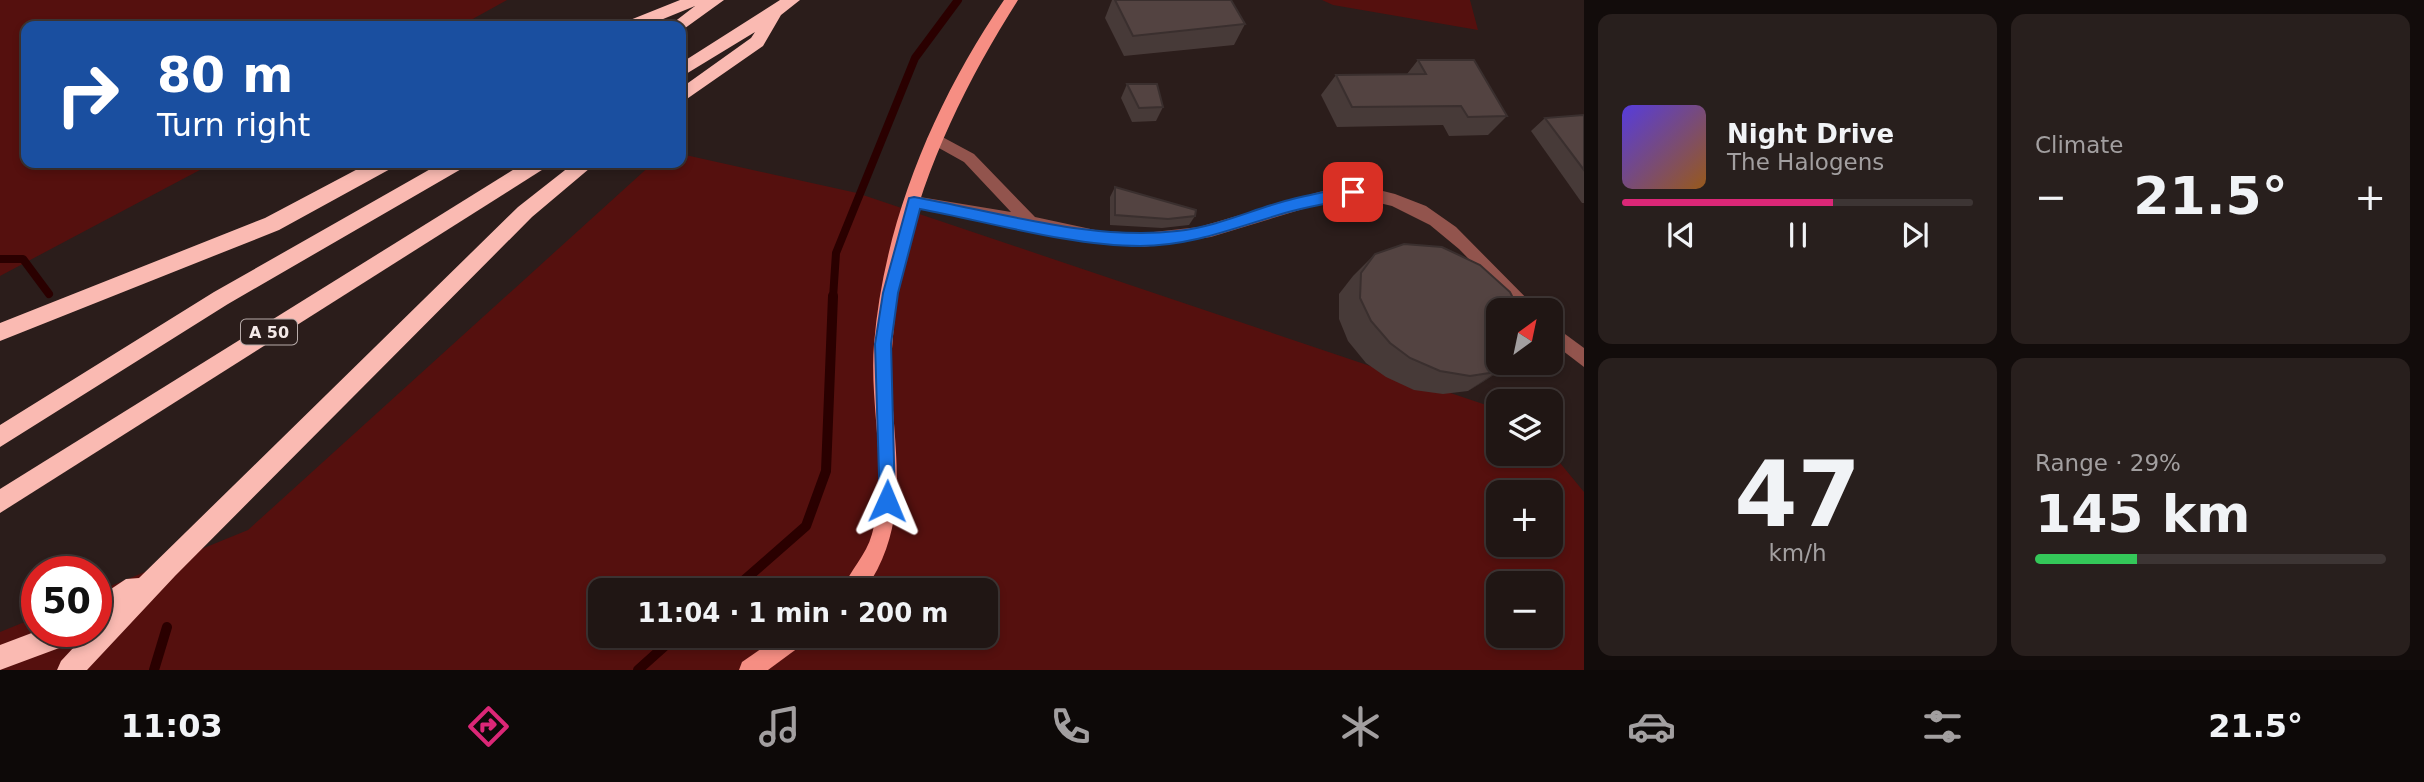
<!DOCTYPE html>
<html lang="en">
<head>
<meta charset="utf-8">
<style>
	body { margin:0; font-family:"DejaVu Sans",sans-serif; background:#281f1d; color:#f1f3f6; height:100vh; display:flex; flex-direction:column; font-size:26px; white-space:nowrap }
	* { box-sizing:border-box; margin:0 }
	p { font-size:23px; color:#a29fa0 }
	.icon { flex:none; width:38px; height:38px; fill:none; stroke:currentColor; stroke-width:2; stroke-linecap:round; stroke-linejoin:round }
	.map { position:relative; flex:1; overflow:hidden }
	.panel { display:flex; flex-direction:column; gap:14px; padding:14px; background:#120c0b; width:840px }
	.panel>* { flex:none }
	.top-card { position:absolute; left:21px; top:21px; width:665px; height:147px; border-radius:14px; box-shadow:0 4px 10px #0003,0 0 0 2px #3d3534; background:#1a4fa0; color:#fff; overflow:hidden }
	.needle { width:46px; rotate:33deg }
	.buttons { position:absolute; left:1486px; top:298px; display:grid; gap:14px }
	.buttons a { display:grid; place-items:center; width:77px; height:77px; border-radius:14px; background:#201614; box-shadow:0 4px 10px #0003,0 0 0 2px #3d3534; font-size:35px }
	.speed { position:absolute; left:21px; top:556px; display:flex; gap:14px; font-size:35px; font-weight:700; text-align:center }
	.speed>* { display:grid; place-content:center; width:91px; height:91px; border-radius:50%; background:#201614; box-shadow:0 4px 10px #0003,0 0 0 2px #3d3534; line-height:1 }
	.speed .limit { border:10px solid #d22; background:#fff; color:#111 }
	.pin { position:absolute; display:grid; place-items:center; width:60px; height:60px; color:#fff; margin:-30px; border-radius:14px; box-shadow:0 4px 10px #0006 }
	.me { position:absolute; width:77px; margin:-38px; rotate:1deg; stroke-linejoin:round; filter:drop-shadow(0 0 5px #0008) }
	.turn { display:flex; align-items:center; gap:24px; height:147px; padding:0 21px; font-size:32px }
	.turn .icon { width:91px; height:91px; stroke-width:2.5 }
	.turn b { display:block; font-size:49px; line-height:60px }
	.big { font-size:52px; font-weight:700; line-height:1.1 }
	.panel .card { flex:1; display:flex; flex-direction:column; justify-content:center; gap:10px; min-width:0; padding:0 24px; border-radius:14px; background:#281f1d }
	.panel .dial { align-items:center; gap:0 }
	.dial b { font-size:91px; line-height:1 }
	.song { display:flex; align-items:center; gap:21px }
	.cover { width:84px; height:84px; border-radius:10px; background:linear-gradient(135deg,hsl(250 70% 55%),hsl(30 70% 35%)) }
	.played { height:7px; border-radius:4px; background:linear-gradient(90deg,#db2777 60%,#3d3534 60%) }
	.keys { display:flex; justify-content:space-around; direction:ltr }
	.heat { display:flex; justify-content:space-between; align-items:center; font-size:38px; direction:ltr }
	.charge { height:10px; border-radius:5px; background:linear-gradient(90deg,#34c759 29%,#3d3534 0) }
	.panel .tiles { flex:1; display:grid; gap:14px; grid-template-columns:repeat(2,1fr) }
	.trip { position:absolute; left:588px; top:578px; width:410px; height:70px; border-radius:14px; background:#201614; box-shadow:0 4px 10px #0003,0 0 0 2px #3d3534; font-weight:700; line-height:70px; text-align:center }
	.menu { display:flex; height:112px; justify-content:space-around; align-items:center; background:#0d0908; color:#a29fa0 }
	.menu .icon { width:49px; height:49px }
	.menu .active { color:#db2777 }
	.menu b { font-size:32px; color:#f1f3f6 }
	main { display:flex; flex:1; min-height:0 }
	.map>svg:first-child { display:block }
</style>
</head>
<body>
<main>
<div class="map">
<svg width="1584" height="670" viewBox="0 0 1584 670">
	<rect width="100%" height="100%" fill="#2b1d1b"/>
	<g fill="#55100e" fill-rule="evenodd">
		<path d="M0,0H507L460,26H26V163H213L0,276Z"/>
		<path d="M1322,0H1470L1478,30L1333,5Z"/>
		<path d="M681,154L857,193L1498,409V453L1551,452L1584,492V670H0V632L37,617V632H96V592L248,530L653,163H681ZM1498,492H1550V544H1498ZM1498,583H1550V635H1498ZM600,590H985V635H600Z"/>
	</g>
	<g fill="none" stroke-linecap="round" stroke-linejoin="round">
		<g stroke="#2a0000" stroke-width="8">
			<path d="M0,259H23L49,294"/>
			<path d="M833,298L836,253L915,58L958,0"/>
		</g>
		<g stroke="#2a0000" stroke-width="10">
			<path d="M733,590L806,526L826,471L833,296"/>
			<path d="M154,670L167,627"/>
			<path d="M638,670L677,635"/>
		</g>
		<g fill="#92544d" fill-rule="evenodd">
			<path d="M935,133L974,154L1035,217L1100,231L1144,233L1199,227L1326,190L1371,188L1395,194L1426,206L1456,227L1538,310H1519L1459,249L1430,225L1392,206L1371,201L1326,202L1211,237L1144,247L1100,244L914,208L906,202L914,196L1011,212L964,162L930,143L927,139L930,135Z"/>
			<path d="M1550,323L1584,348V367L1550,341Z"/>
		</g>
		<g fill="#f68e83" fill-rule="evenodd">
			<path d="M1004,0H1018C959,93 911,194 896,304C894,327 891,350 891,373C893,451 913,521 865,590H842C850,570 866,556 872,534C889,472 869,407 874,344C884,221 935,101 1004,0Z"/>
			<path d="M781,635H809L806,642L768,670H739L742,662Z"/>
		</g>
		<g fill="#fabab2" fill-rule="evenodd">
			<path d="M680,0H724L681,31V26H669L695,6L646,26H623L625,22Z"/>
			<path d="M780,0H800L781,15L763,46L681,103V88L751,38L755,32L681,77V63Z"/>
			<path d="M369,163H394L392,168L279,230L0,341V323L265,218Z"/>
			<path d="M441,163H465L463,168L228,304L0,447V425L214,292Z"/>
			<path d="M524,163H547L545,168L0,513V489Z"/>
			<path d="M574,163H596L532,217L175,576L87,670H57L61,661L88,632H96V599L126,579L139,578L518,207Z"/>
			<path d="M37,631L82,632L78,641L0,670V645Z"/>
		</g>
	</g>
	<g fill="#473a38">
		<path d="M1112,0H1231L1245,24L1234,45L1124,56L1105,18Z"/>
		<path d="M1418,60L1507,116L1488,135L1449,136L1443,125L1337,127L1321,95L1336,75L1407,74Z"/>
		<path d="M1127,84L1163,107L1156,121L1132,122L1121,98Z"/>
		<path d="M1584,116V203H1582L1531,131L1545,118Z"/>
		<path d="M1115,187L1195,216L1189,225L1162,228L1110,225V197Z"/>
		<path d="M1375,254L1512,363L1468,391L1443,394L1414,390L1386,377L1366,363L1348,341L1339,319V294L1353,276Z"/>
	</g>
	<path fill="#3a2f2e" d="M1512,363L1483,382L1468,391L1496,372Z"/>
	<g fill="#534341" stroke="#3a2f2e" stroke-width="2">
		<path d="M1115,0H1231L1245,24L1133,36Z"/>
		<path d="M1418,60H1474L1507,116L1468,117L1461,106L1352,107L1336,75L1426,74Z"/>
		<path d="M1127,84H1157L1163,107L1139,108Z"/>
		<path d="M1583,115L1584,116V170L1545,118Z"/>
		<path d="M1115,187L1196,210L1195,216L1168,219L1115,215Z"/>
		<path d="M1404,244L1442,247L1480,265L1510,292L1519,310H1498V362H1513L1512,363L1496,372L1470,376L1440,371L1410,358L1390,343L1371,321L1360,298L1361,273L1375,254Z"/>
	</g>
	<path fill="#1a73e8" stroke="#114b97" stroke-width="2" d="M1353,186L1360,192L1358,196C1334,203 1309,206 1285,213C1237,227 1192,246 1140,246C1071,246 989,222 920,209L898,293L891,344L895,501L893,507L887,510L880,507L875,344L883,293L909,198L914,197C998,212 1093,241 1177,231C1215,227 1249,211 1285,201C1307,195 1330,191 1353,186Z"/>
	<g text-anchor="middle" dominant-baseline="central" stroke-width="7" stroke-linejoin="round" paint-order="stroke">
		<rect fill="#2b1d1b" stroke="#b8acaa" stroke-width="2" x="241" y="319.5" width="56" height="25" rx="5"/>
		<g font-size="16" font-weight="bold" fill="#f4e9e8">
			<text x="269" y="332">A 50</text>
		</g>
	</g>
</svg>
<div class="buttons">
<a><svg class="needle" viewBox="-14 -14 28 28"><path d="M0-13l5 13h-10z" fill="#e53935"/><path d="M0 13l5-13h-10z" fill="#a29fa0"/></svg></a>
<a><svg class="icon" aria-label="layers" viewBox="0 0 24 24"><path d="M12 4l9 5-9 5-9-5zM3 14l9 5 9-5"/></svg></a>
<a>+</a>
<a>−</a>
</div>
<div class="speed"><div class="limit">50</div></div>
<div class="pin" style="left:1353px;top:192px;background:#d93025"><svg class="icon" aria-label="arrive" viewBox="0 0 24 24"><path d="M6 21V4h12l-3 4 3 4H6"/></svg></div>
<svg class="me" style="left:887px;top:501px" viewBox="-20 -20 40 40"><path d="M0-17L14 15 0 8-14 15z" fill="#1a73e8" stroke="#fff" stroke-width="4"/></svg>
<div class="trip">11:04 · 1 min · 200 m</div>
<div class="top-card">
<div class="turn"><svg class="icon" aria-label="right" viewBox="0 0 24 24"><path d="M7 20v-9h11M14 6l5 5-5 5"/></svg><div><b>80 m</b>Turn right</div></div>
</div>
</div>
<section class="panel">
<div class="tiles">
<div class="card">
<div class="song"><i class="cover"></i><div><b>Night Drive</b><p>The Halogens</p></div></div>
<div class="played"></div>
<div class="keys"><svg class="icon" aria-label="previous" viewBox="0 0 24 24"><path d="M18 5L8 12l10 7zM5 5v14"/></svg><svg class="icon" aria-label="pause" viewBox="0 0 24 24"><path d="M8 5v14M16 5v14"/></svg><svg class="icon" aria-label="next" viewBox="0 0 24 24"><path d="M6 5l10 7-10 7zM19 5v14"/></svg></div>
</div>
<div class="card"><p>Climate</p>
<div class="heat"><a>−</a><b class="big">21.5°</b><a>+</a></div>
</div>
<div class="card dial"><b>47</b><p>km/h</p></div>
<div class="card"><p>Range · 29%</p><b class="big">145 km</b><div class="charge"></div></div>
</div>
</section>
</main>
<nav class="menu">
<b>11:03</b>
<svg class="icon active" aria-label="directions" viewBox="0 0 24 24"><path d="M12 3l9 9-9 9-9-9zM9 14v-3h6M13 9l2 2-2 2"/></svg>
<svg class="icon" aria-label="music" viewBox="0 0 24 24"><path d="M9 18V5l10-2v13"/><circle cx="6" cy="18" r="3"/><circle cx="16" cy="16" r="3"/></svg>
<svg class="icon" aria-label="phone" viewBox="0 0 24 24"><path d="M5 4h4l2 5-3 2q2 4 5 5l2-3 5 2v4C11 20 4 13 5 4z"/></svg>
<svg class="icon" aria-label="climate" viewBox="0 0 24 24"><path d="M12 3v18M4 7l16 10M4 17L20 7"/></svg>
<svg class="icon" aria-label="car" viewBox="0 0 24 24"><path d="M5 17H2v-5l4-1 3-4h7l3 4 3 1v5h-3M9 17h6M6 11h13"/><circle cx="7" cy="17" r="2"/><circle cx="17" cy="17" r="2"/></svg>
<svg class="icon" aria-label="filters" viewBox="0 0 24 24"><path d="M4 7h16M4 17h16"/><circle cx="9" cy="7" r="2"/><circle cx="15" cy="17" r="2"/></svg>
<b>21.5°</b>
</nav>
</body>
</html>
